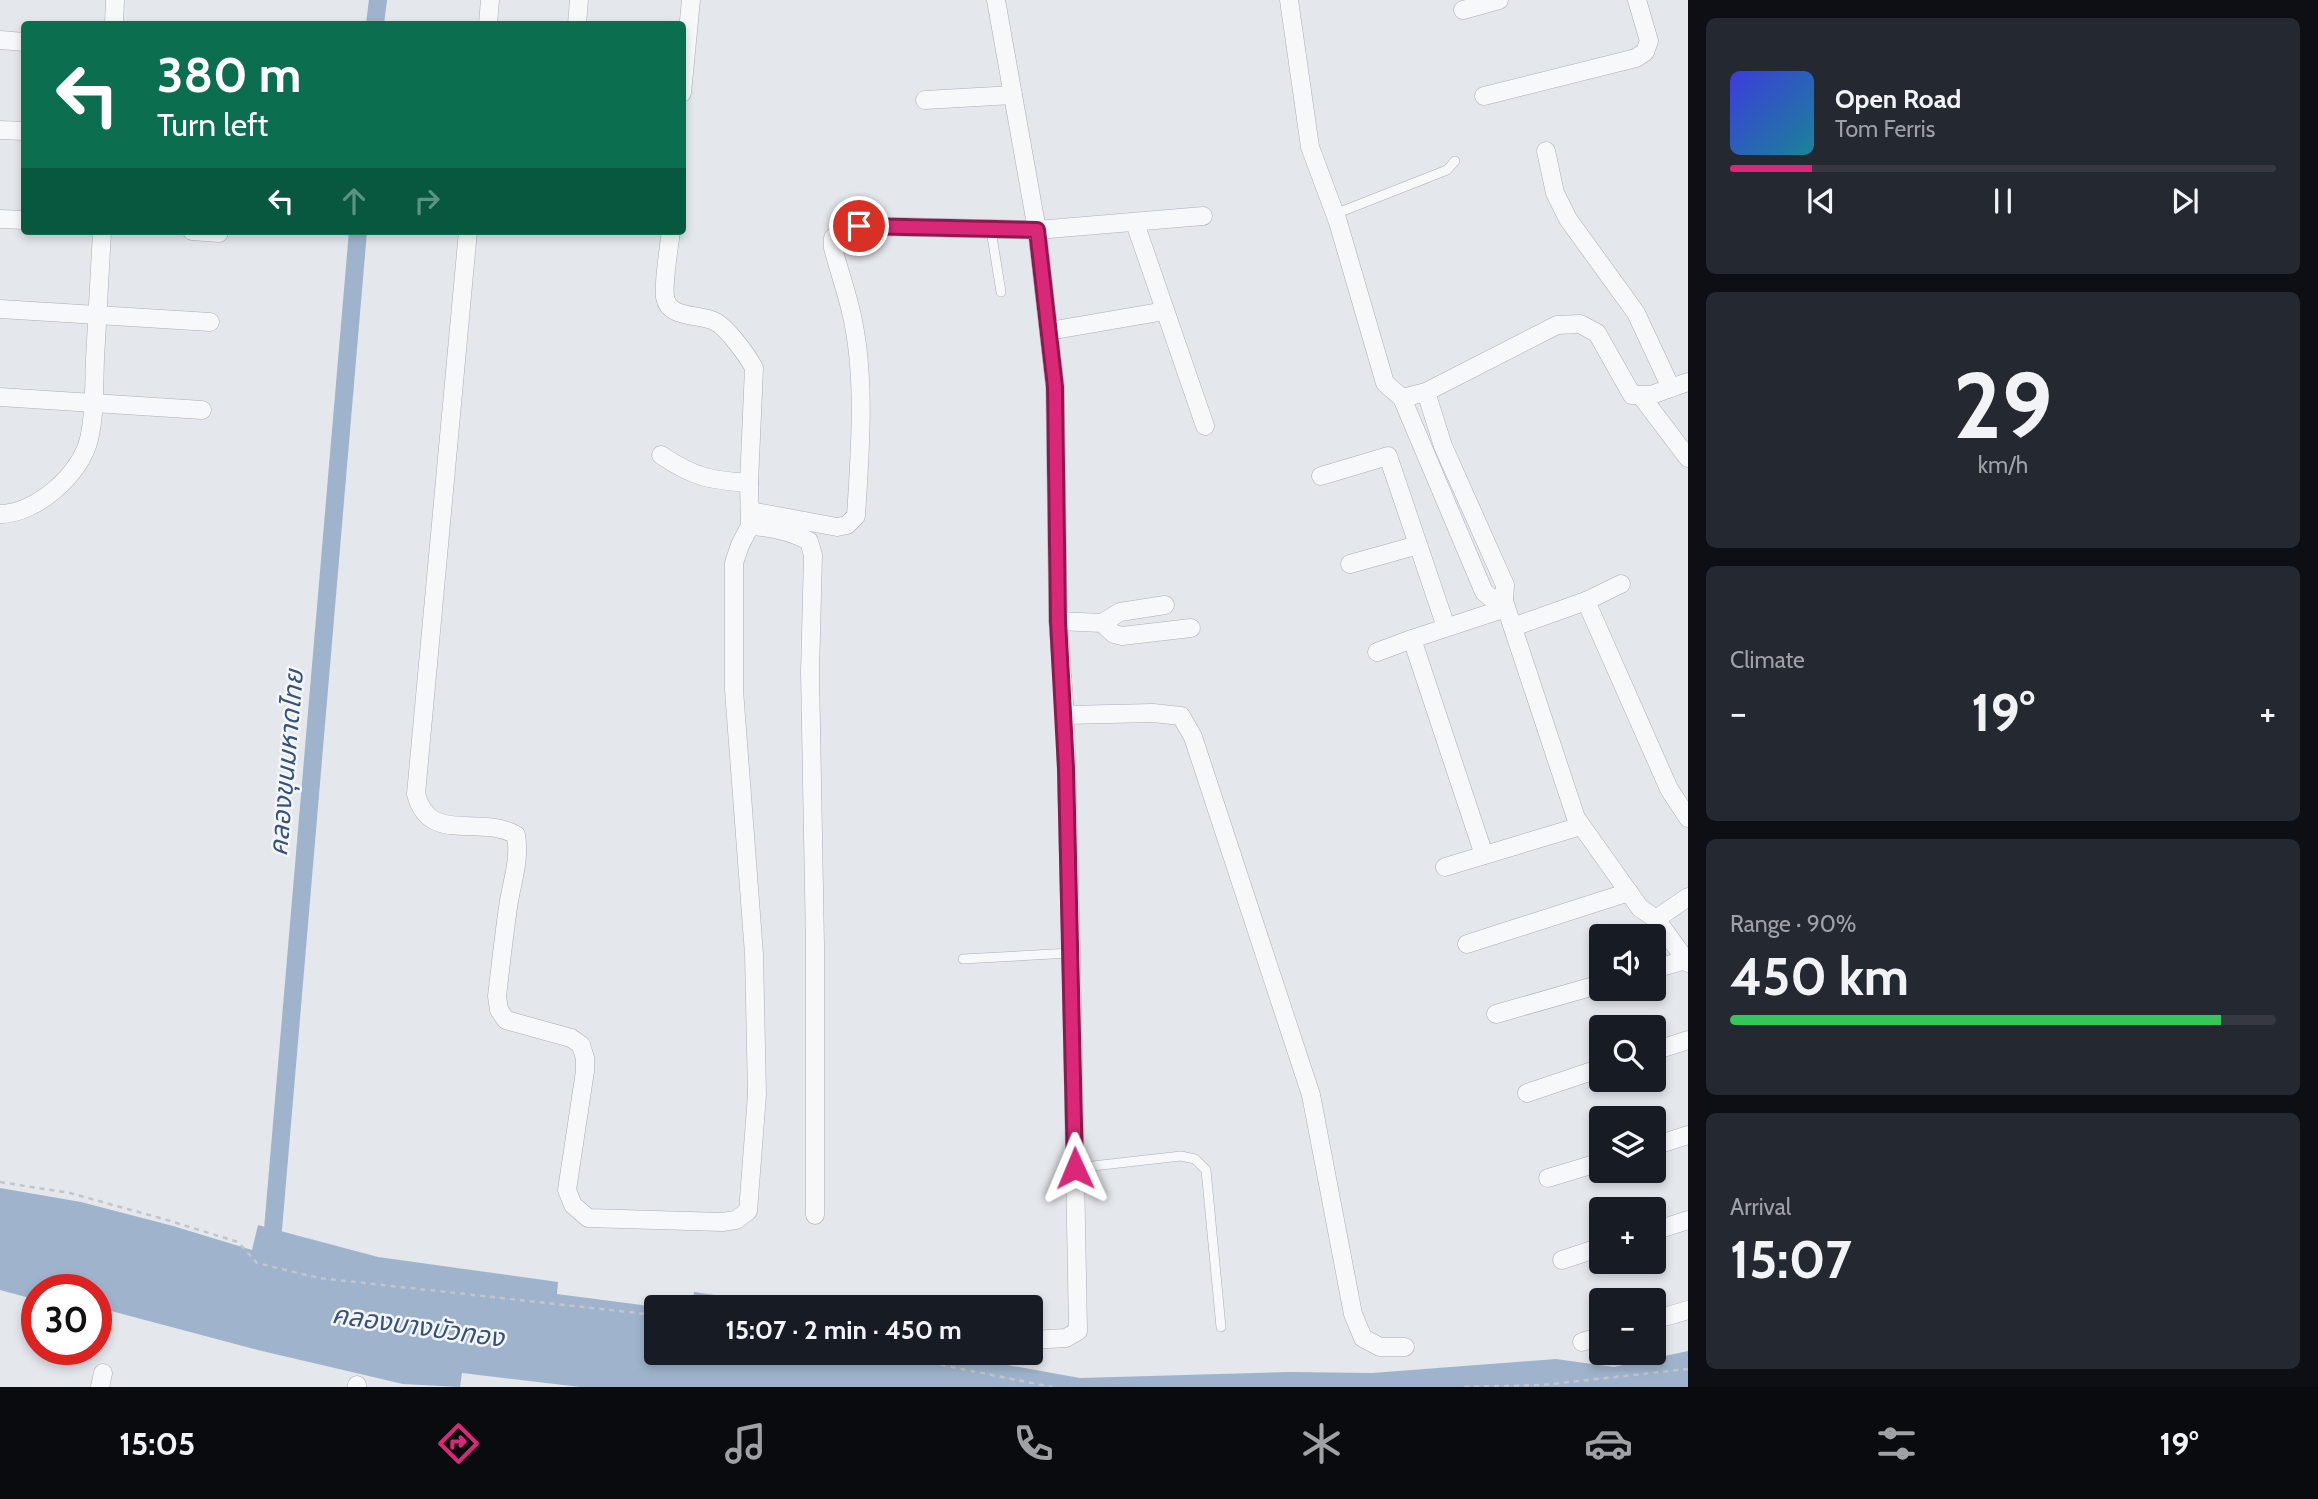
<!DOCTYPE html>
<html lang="en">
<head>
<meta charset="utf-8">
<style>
	body { margin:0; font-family:Cabin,"Noto Sans Thai",sans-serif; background:#242831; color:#f1f3f6; height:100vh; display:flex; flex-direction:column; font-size:26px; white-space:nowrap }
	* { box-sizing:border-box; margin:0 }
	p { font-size:23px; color:#9ea1a6 }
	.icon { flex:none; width:38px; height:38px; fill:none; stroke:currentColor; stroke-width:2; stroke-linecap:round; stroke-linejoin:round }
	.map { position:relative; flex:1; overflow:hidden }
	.panel { display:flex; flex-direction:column; gap:18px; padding:18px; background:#0d0f14; width:630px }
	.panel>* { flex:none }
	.hud { position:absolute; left:21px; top:21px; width:665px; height:214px; border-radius:7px; box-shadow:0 4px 10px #0003; background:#0b6e4f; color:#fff; overflow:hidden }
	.fabs { position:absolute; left:1589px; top:924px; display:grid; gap:14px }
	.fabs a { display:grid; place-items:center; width:77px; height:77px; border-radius:7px; background:#171b24; box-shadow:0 4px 10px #0003; font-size:35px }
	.speed { position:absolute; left:21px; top:1274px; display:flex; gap:14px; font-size:35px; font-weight:700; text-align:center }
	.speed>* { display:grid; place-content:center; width:91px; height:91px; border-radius:50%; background:#171b24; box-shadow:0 4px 10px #0003; line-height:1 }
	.speed .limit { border:10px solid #d22; background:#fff; color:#111 }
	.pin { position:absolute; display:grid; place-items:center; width:60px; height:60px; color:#fff; margin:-30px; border:4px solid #fff; border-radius:50%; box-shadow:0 2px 7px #0007 }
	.me { position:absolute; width:77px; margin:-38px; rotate:359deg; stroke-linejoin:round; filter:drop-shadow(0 0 5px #0008) }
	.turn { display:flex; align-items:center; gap:24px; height:147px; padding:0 21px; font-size:32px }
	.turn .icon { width:91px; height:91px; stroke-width:2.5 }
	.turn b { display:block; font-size:49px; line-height:60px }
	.lanes { display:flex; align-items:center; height:66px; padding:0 21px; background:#0003; justify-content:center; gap:35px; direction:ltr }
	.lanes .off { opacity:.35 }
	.big { font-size:52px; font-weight:700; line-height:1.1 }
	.panel .widget { flex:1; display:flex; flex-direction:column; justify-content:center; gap:10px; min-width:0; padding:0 24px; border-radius:10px; background:#242831 }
	.panel .dial { align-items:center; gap:0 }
	.dial b { font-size:91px; line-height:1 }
	.song { display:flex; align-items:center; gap:21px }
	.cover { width:84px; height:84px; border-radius:10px; background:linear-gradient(135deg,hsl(240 70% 55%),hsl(190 70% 35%)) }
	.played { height:7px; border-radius:4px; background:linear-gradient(90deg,#db2777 15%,#363941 15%) }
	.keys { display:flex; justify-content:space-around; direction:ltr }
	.heat { display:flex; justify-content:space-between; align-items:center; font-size:38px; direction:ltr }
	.charge { height:10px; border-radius:5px; background:linear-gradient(90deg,#34c759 90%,#363941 0) }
	.trip { position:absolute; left:644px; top:1295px; width:399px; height:70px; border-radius:7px; background:#171b24; box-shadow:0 4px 10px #0003; font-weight:700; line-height:70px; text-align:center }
	.dock { display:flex; height:112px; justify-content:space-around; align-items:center; background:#090b0e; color:#9ea1a6 }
	.dock .icon { width:49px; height:49px }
	.dock .current { color:#db2777 }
	.dock b { font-size:32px; color:#f1f3f6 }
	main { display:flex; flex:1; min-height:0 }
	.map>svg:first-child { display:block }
</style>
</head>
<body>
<main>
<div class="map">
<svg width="1688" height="1387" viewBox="0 0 1688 1387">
	<rect width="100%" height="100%" fill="#e4e7ec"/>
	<g fill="#9fb4cc">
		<path d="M0,1188L81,1202L173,1226L252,1250L258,1225L378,1257L558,1282L557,1294L657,1307L656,1353H940L1080,1378L1290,1372L1372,1373L1556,1359L1614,1367L1688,1351V1387H580L462,1373L460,1387L403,1384L262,1351L96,1307V1290H37V1300L0,1290Z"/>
		<path d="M694,1292L798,1307H692Z"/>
	</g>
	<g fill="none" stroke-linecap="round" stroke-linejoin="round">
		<g stroke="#9fb4cc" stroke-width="18">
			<path d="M375,24L378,0"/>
			<path d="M271,1253L358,231"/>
		</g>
		<defs>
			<g id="lane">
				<path d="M1335,214L1447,170L1455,161"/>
				<path d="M991,230L1001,292"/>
				<path d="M963,959L1071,953"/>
				<path d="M1075,1168L1181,1156L1195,1159L1206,1170L1221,1327"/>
			</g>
			<g id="street">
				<path d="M996,0L1037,230L1055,387L1058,621L1065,715L1071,953L1078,1331L1066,1338L1031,1340"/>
				<path d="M1289,0L1310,147L1338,222L1385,383L1402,398L1426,392L1557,325L1580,324L1597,333L1632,395H1651L1688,382"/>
				<path d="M1463,10L1499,0"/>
				<path d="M114,24L115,0"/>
				<path d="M488,24L490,0"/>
				<path d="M577,24L579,0"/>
				<path d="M0,40L24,42"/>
				<path d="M682,93L691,0"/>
				<path d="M1484,96L1636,58L1645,52L1649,41L1637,0"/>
				<path d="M925,100L1013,95"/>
				<path d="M0,130L24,131"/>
				<path d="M1546,151L1555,193L1568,219L1636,313L1671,388"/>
				<path d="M0,219L24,220"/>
				<path d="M1135,223L1205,426"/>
				<path d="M192,231L219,233"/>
				<path d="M468,231L416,794C429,845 479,814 516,835C520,859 513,878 509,901C504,933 501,964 497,996L499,1010L506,1020L571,1038L581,1045L585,1058V1071L567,1190L573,1205L588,1218L722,1222L736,1220L748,1211L757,1095L754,954L734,690V563L740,545L750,526"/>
				<path d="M671,231C669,247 663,283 665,297C669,320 700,313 716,322C728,329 747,355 754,368L749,483L750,526C771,527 790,531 809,541L813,555L810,673L815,944V1215"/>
				<path d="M0,309L210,322"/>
				<path d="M1049,331L1165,311"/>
				<path d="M1426,392L1443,446L1505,585L1504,601L1576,818L1640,908L1656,919L1688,963"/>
				<path d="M1641,396L1688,458"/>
				<path d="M0,397L202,410"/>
				<path d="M1402,398L1484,592L1490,597L1504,601"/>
				<path d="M661,455C695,478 710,480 749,483"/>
				<path d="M1321,476L1388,456L1446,627"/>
				<path d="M750,511L837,527L847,525L856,516C860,452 866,379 852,316C847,293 839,271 833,248V238L843,229L859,226L1037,230L1203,216"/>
				<path d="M0,514C36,514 81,474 89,439C95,414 94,385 95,359C97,317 100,274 102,231"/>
				<path d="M1350,564L1418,545"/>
				<path d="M1586,601L1621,584"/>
				<path d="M1058,621L1102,623L1114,634L1122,636L1191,628"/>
				<path d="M1102,623L1120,612L1165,605"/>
				<path d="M1513,627L1586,601L1669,789L1688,818"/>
				<path d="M1377,652L1412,639"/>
				<path d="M1065,715L1153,713L1181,716L1193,737L1311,1095L1353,1314L1363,1338L1380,1347H1405"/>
				<path d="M1484,855L1412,639L1506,608"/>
				<path d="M1445,867L1581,826"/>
				<path d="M1656,919L1688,897"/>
				<path d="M1467,944L1629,892"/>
				<path d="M1654,969L1686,960"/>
				<path d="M1496,1014L1601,984"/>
				<path d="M1654,1051L1688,1040"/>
				<path d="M1527,1093L1601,1068"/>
				<path d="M1654,1146L1688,1135"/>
				<path d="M1548,1178L1601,1162"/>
				<path d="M1654,1231L1688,1220"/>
				<path d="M1562,1260L1601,1247"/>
				<path d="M1654,1320L1688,1310"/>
				<path d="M1582,1342L1601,1336"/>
				<path d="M100,1387L103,1373"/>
				<path d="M357,1387V1385"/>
			</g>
		</defs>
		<use href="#lane" stroke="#a9aeb7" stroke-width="10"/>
		<use href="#street" stroke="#a9aeb7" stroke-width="19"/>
		<g stroke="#c2c5cb" stroke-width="2.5" stroke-dasharray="5 5" stroke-linecap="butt">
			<path d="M0,1182L70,1193L167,1220L238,1242L257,1263L319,1278L656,1315"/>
			<path d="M882,1353L1052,1387"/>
			<path d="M1464,1387L1542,1385L1688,1369"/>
		</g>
		<use href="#lane" stroke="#f7f8fa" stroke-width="9"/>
		<use href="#street" stroke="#f7f8fa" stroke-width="18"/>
	</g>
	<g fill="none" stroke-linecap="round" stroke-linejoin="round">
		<defs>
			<path id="route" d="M859,226L1037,230L1055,387L1058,621L1066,768L1075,1168"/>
		</defs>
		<use href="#route" stroke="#8e194d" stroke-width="18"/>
		<use href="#route" stroke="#db2777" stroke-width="12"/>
	</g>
	<g text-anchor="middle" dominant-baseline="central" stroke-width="5" stroke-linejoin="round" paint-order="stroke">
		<g font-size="26" font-style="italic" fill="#34527a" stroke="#f4f6f9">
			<text transform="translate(286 763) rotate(-85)">คลองขุนมหาดไทย</text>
			<text transform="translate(418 1326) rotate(8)">คลองบางบัวทอง</text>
		</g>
	</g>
</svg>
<div class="fabs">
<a><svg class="icon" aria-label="sound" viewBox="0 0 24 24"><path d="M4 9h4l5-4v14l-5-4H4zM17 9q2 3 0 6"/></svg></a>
<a><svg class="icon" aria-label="search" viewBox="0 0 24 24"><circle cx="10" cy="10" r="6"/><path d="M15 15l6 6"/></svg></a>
<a><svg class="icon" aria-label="layers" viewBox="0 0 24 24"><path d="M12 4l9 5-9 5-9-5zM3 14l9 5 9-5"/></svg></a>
<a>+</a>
<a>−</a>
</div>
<div class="speed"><div class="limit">30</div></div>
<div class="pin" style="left:859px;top:226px;background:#d93025"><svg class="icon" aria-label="arrive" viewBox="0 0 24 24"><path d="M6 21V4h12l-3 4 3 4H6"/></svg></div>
<svg class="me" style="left:1075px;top:1168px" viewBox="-20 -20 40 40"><path d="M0-17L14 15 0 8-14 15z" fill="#db2777" stroke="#fff" stroke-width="4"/></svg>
<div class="trip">15:07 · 2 min · 450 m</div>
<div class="hud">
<div class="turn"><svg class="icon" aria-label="left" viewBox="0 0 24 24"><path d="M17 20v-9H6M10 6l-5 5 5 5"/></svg><div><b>380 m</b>Turn left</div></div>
<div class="lanes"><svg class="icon" aria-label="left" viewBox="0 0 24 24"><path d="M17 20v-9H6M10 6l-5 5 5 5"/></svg><svg class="icon off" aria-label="ahead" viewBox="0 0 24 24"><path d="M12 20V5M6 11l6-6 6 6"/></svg><svg class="icon off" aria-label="right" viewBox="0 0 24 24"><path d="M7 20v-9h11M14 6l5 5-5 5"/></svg></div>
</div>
</div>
<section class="panel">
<div class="widget">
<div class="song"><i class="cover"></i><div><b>Open Road</b><p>Tom Ferris</p></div></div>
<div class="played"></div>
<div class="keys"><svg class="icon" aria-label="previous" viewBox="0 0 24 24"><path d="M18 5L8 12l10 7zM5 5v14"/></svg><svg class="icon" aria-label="pause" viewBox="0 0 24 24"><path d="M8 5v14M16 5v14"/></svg><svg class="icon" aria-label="next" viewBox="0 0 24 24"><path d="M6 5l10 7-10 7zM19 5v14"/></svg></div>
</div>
<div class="widget dial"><b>29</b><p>km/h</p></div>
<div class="widget"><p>Climate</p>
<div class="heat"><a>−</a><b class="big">19°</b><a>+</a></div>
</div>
<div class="widget"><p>Range · 90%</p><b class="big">450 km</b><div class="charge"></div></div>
<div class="widget"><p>Arrival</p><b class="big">15:07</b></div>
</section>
</main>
<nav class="dock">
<b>15:05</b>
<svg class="icon current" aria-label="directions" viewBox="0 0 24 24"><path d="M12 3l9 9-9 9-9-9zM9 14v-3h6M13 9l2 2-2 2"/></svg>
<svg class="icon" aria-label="music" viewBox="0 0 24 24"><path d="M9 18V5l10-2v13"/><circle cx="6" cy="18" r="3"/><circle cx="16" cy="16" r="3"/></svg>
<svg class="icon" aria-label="phone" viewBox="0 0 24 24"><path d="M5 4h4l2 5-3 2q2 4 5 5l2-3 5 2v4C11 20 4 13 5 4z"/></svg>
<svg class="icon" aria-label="climate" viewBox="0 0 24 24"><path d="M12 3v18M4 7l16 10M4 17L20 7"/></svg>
<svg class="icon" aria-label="car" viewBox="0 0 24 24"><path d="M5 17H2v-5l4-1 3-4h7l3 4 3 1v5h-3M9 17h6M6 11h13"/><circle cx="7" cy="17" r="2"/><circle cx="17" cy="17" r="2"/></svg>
<svg class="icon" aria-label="filters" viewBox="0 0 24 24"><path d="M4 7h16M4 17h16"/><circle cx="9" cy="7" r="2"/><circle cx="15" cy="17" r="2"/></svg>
<b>19°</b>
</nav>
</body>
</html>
